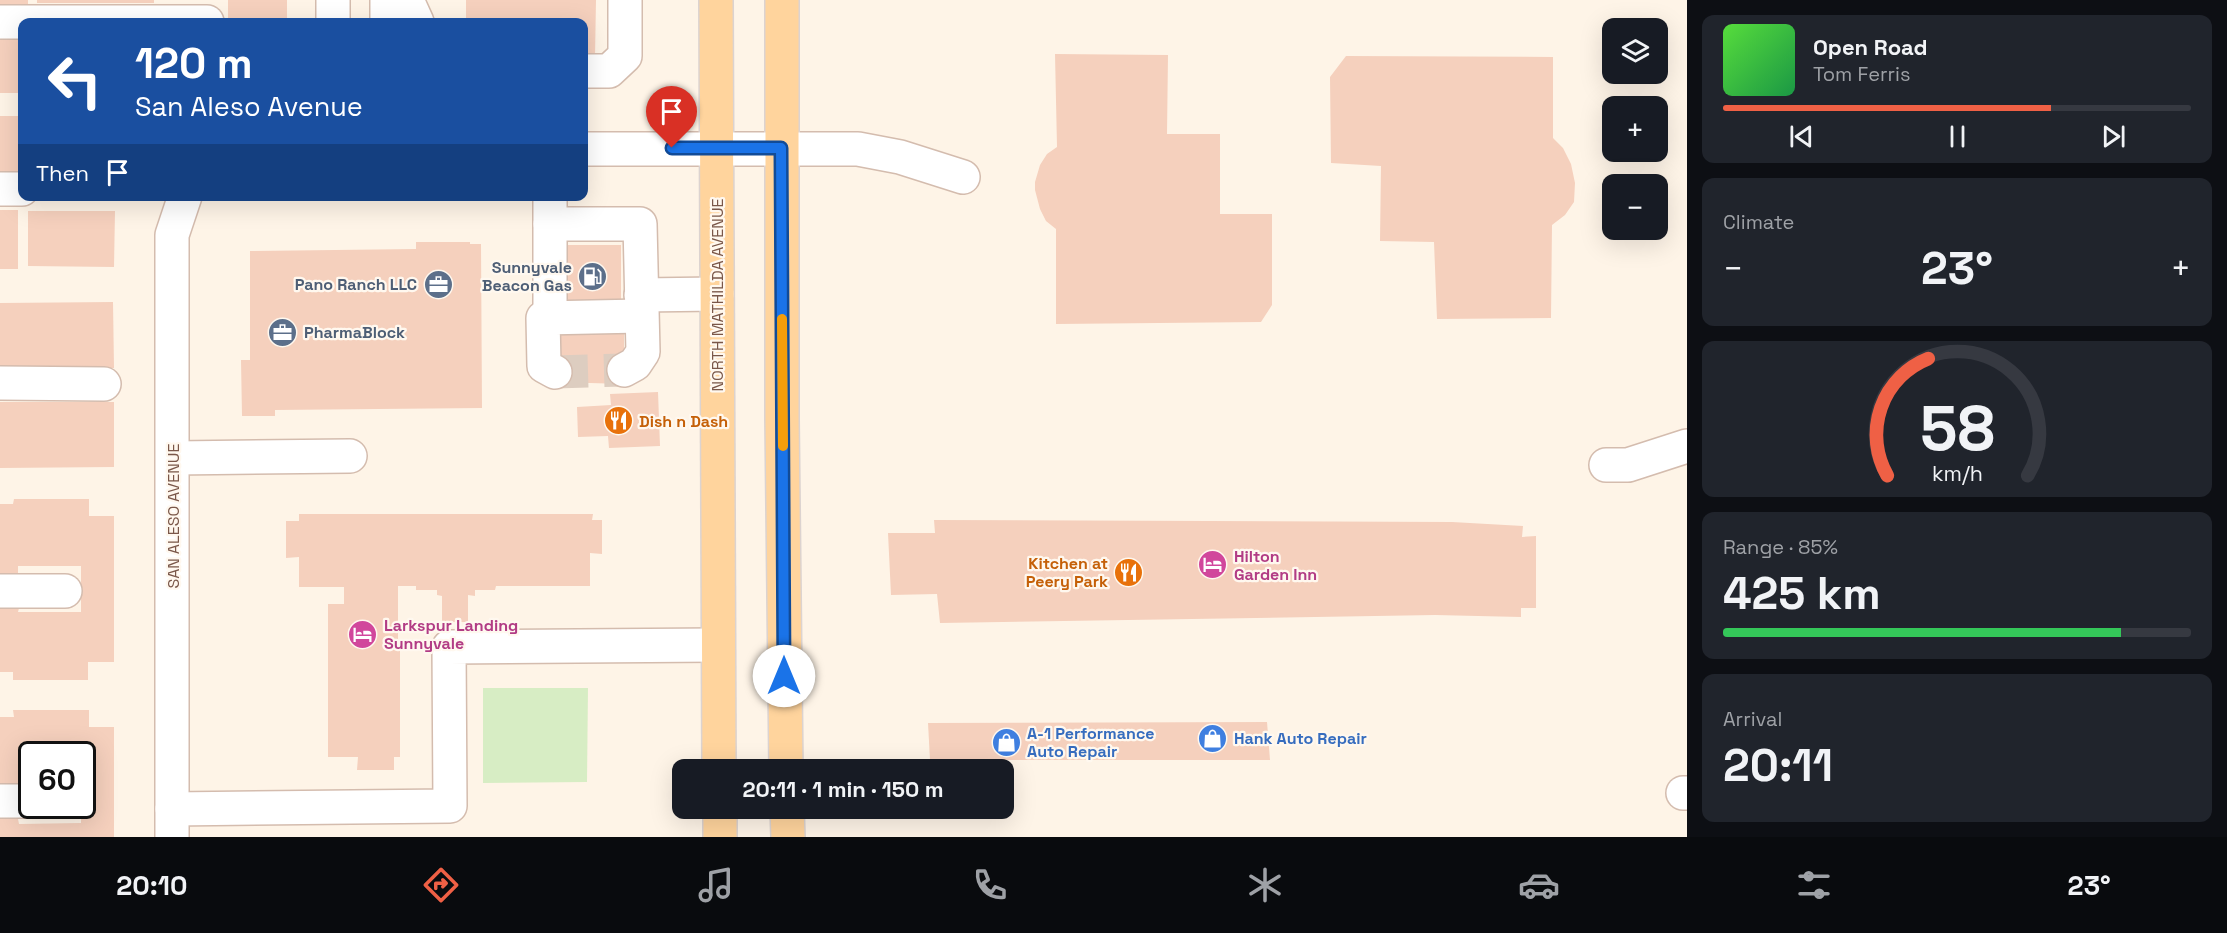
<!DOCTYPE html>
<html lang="en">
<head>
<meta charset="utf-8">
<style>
	body { margin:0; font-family:"Space Grotesk",sans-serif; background:#20242c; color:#f1f3f6; height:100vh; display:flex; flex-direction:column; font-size:22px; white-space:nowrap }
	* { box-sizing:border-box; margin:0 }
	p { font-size:20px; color:#9ea1a6 }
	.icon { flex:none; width:33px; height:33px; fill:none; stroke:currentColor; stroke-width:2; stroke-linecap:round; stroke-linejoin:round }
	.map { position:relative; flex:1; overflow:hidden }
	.drawer { display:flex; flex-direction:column; gap:15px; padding:15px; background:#0d0f14; width:540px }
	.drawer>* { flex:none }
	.banner { position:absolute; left:18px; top:18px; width:570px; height:183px; border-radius:12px; box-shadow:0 6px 24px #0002; background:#1a4fa0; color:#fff; overflow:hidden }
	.buttons { position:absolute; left:1602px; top:18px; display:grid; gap:12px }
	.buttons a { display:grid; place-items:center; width:66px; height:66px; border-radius:12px; background:#171b24; box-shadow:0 6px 24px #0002; font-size:30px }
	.speed { position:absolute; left:18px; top:741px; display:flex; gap:12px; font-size:30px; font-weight:700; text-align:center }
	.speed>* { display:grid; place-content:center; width:78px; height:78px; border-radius:50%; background:#171b24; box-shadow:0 6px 24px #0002; line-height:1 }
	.speed .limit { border:3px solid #111; border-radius:9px; background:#fff; color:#111 }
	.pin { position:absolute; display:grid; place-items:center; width:51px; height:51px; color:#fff; margin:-62px -26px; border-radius:50% 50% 50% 0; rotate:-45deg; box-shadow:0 0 6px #0007 }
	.pin .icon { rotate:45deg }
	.me { position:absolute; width:66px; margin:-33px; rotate:0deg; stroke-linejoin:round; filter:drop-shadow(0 0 4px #0008) }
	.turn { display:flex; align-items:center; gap:21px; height:126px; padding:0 18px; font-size:27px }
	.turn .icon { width:78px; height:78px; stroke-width:2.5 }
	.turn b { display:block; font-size:42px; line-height:51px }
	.then { display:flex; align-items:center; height:57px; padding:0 18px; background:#0003; gap:12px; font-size:22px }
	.big { font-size:45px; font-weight:700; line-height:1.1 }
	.drawer .widget { flex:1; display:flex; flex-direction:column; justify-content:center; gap:9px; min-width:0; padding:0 21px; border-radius:12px; background:#20242c }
	.drawer .dial { align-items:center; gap:0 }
	.dial svg { height:156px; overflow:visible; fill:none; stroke:#363941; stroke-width:7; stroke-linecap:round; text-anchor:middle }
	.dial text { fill:#f1f3f6; stroke:none }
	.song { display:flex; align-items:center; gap:18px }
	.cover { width:72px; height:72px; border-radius:9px; background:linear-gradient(135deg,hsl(110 70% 55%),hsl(140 70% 35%)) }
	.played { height:6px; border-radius:3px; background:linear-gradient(90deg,#ef6045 70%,#363941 70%) }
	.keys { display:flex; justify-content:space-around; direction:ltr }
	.heat { display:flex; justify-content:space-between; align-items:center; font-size:33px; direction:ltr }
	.charge { height:9px; border-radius:4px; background:linear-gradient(90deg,#34c759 85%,#363941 0) }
	.trip { position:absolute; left:672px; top:759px; width:342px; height:60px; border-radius:12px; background:#171b24; box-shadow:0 6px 24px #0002; font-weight:700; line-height:60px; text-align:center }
	.tab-bar { display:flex; height:96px; justify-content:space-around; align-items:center; background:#090b0e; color:#9ea1a6 }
	.tab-bar .icon { width:42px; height:42px }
	.tab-bar .current { color:#ef6045 }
	.tab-bar b { font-size:27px; color:#f1f3f6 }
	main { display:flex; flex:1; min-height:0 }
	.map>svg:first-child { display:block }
</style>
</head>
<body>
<main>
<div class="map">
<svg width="1687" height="837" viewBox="0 0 1687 837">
	<rect width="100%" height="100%" fill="#fef4e7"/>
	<path fill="#d7edc4" d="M483,688H588L587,782L483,783Z"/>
	<g fill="#f5d0bd">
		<rect x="0" y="0" width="28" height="4"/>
		<rect x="37" y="0" width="117" height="3"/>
		<rect x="228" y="0" width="59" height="22"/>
		<path d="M466,0H596L595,57L584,56V22H466Z"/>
		<rect x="0" y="34" width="21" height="59"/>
		<path d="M1055,54L1168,55L1167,134H1220V214H1272V305L1261,322L1056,324V229L1046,221L1040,209L1035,190V182L1040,165L1047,154L1057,147Z"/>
		<path d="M1346,56L1553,57V138L1563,148L1571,164L1575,183L1574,202L1565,215L1552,225L1551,318L1437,319L1434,242L1380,241L1381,166L1331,163L1330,77Z"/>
		<rect x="0" y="116" width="20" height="58"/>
		<rect x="0" y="210" width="18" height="59"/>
		<path d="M28,211H115L114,267L28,266Z"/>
		<path d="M416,242H470V244H481L482,408L275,410V416H242L241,360H250V251L416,249Z"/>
		<path d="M565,245H621V306L565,307Z"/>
		<path d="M113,302L114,368H0V303Z"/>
		<path d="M555,334H624V384L555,382Z"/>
		<path d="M658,392L660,446L609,448L608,436L578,437L577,407L611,405L610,394Z"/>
		<path d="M0,402H114V467L0,468Z"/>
		<path d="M14,499H89V516H114V662H88V680H13V672H0V608H19L18,612H81V566H18V574H0V504H13Z"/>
		<path d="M299,514H593L592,520H602V554L590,553V586H496L495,590H475V596L468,595V622H442V596L437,595V590H416V586H398V647H400V757H394V770H357L358,757H328V604H344V587H299V557L286,558V521H299Z"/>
		<path d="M934,520L1452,522L1523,526L1522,537L1536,536V608H1521V617L1435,615L940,623L937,594L891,595L888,533H935Z"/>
		<path d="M13,710H89V727H114V837H0V819H18L19,824L81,823L82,754H32V777H18V785H0V717H14Z"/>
		<path d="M1267,722L1270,760H930L928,723Z"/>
	</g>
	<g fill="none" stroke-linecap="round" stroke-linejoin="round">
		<path stroke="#ddcdc0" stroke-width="33" stroke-dasharray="33 16" stroke-linecap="butt" d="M555,372L624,370"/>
		<defs>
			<g id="minor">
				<path d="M333,0V22"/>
				<path d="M387,0V22"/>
				<path d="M407,0L417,22"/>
				<path d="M0,22H207"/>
				<path d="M584,71H609L625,56V0"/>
				<path d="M584,149H858L900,157L963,177"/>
				<path d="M0,189H22"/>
				<path d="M550,224H640L643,352L635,364L624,370"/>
				<path d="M641,295L717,294"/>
				<path d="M550,317V196"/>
				<path d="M555,372L544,366L543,318L641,316"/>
				<path d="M0,383L104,384"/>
				<path d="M174,458L350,456"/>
				<path d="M1606,465H1628L1687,446"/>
				<path d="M0,591H65"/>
				<path d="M1683,793H1687"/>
				<path d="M0,801H32"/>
				<path d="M172,809L450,806L449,647L718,645"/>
				<path d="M172,837V235L185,196"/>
			</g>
			<g id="major">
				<path d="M716,0L719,770"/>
				<path d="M782,0V419L786,770"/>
				<path d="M720,808V837"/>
				<path d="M787,808L788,837"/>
			</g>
		</defs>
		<use href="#minor" stroke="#d4bcae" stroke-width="36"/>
		<use href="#major" stroke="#dcd3d0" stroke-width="36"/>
		<use href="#minor" stroke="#fff" stroke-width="33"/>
		<use href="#major" stroke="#ffd49d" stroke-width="33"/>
	</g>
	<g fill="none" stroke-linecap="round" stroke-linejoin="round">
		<defs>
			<path id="route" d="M672,148H781L784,676"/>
		</defs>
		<use href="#route" stroke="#114b97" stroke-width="15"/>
		<use href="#route" stroke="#1a73e8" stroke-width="10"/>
		<path stroke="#f59e0b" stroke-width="10" d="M782,319L783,446"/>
	</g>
	<defs>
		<symbol id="fuel-disc" viewBox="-11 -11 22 22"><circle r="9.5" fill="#5c6f8a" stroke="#fff8ef"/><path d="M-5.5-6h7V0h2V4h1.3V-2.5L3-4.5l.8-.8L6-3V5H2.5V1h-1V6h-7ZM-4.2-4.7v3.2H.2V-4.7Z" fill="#fff"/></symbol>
		<symbol id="office-disc" viewBox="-11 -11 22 22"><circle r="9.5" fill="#5c6f8a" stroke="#fff8ef"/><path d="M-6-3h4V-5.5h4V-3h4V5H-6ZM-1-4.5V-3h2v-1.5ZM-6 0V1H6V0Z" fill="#fff"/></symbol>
		<symbol id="restaurant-disc" viewBox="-11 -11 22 22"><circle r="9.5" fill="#e8710a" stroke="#fff8ef"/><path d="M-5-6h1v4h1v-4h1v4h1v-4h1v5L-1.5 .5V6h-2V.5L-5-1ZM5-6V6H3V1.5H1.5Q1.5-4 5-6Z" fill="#fff"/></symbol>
		<symbol id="hotel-disc" viewBox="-11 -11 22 22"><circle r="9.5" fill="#d1479c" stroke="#fff8ef"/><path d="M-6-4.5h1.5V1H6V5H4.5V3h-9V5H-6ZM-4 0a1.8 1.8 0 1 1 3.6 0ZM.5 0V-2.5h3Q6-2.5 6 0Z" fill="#fff"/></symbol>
		<symbol id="shop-disc" viewBox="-11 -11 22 22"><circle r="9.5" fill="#3f7fe0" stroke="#fff8ef"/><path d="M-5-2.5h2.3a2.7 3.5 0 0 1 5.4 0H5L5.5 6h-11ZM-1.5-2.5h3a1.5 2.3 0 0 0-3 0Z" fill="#fff"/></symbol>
	</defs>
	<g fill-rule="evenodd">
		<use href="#fuel-disc" x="576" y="260" width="33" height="33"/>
		<use href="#office-disc" x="422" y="268" width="33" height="33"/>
		<use href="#office-disc" x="266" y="316" width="33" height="33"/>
		<use href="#restaurant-disc" x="602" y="404" width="33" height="33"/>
		<use href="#hotel-disc" x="1196" y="548" width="33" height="33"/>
		<use href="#restaurant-disc" x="1112" y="556" width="33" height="33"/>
		<use href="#hotel-disc" x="346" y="618" width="33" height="33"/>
		<use href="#shop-disc" x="1196" y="722" width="33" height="33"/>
		<use href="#shop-disc" x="990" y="726" width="33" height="33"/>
	</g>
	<g text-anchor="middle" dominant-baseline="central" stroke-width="4.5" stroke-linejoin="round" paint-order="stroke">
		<g font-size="16" font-weight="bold" fill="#4e5e75" stroke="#fff8ef" text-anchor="end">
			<text x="572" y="267">Sunnyvale<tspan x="572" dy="18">Beacon Gas</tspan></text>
			<text x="417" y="284">Pano Ranch LLC</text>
			<text x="304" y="332" text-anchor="start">PharmaBlock</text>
		</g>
		<g font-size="16" fill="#7a5749" stroke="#fff8ef">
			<text transform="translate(717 295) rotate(-90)">NORTH MATHILDA AVENUE</text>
			<text transform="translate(173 516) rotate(-90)">SAN ALESO AVENUE</text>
		</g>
		<g font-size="16" font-weight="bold" fill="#c56008" stroke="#fff8ef" text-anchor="start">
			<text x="639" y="421">Dish n Dash</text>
			<text x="1108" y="563" text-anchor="end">Kitchen at<tspan x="1108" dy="18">Peery Park</tspan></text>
		</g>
		<g font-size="16" font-weight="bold" fill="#b23c85" stroke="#fff8ef" text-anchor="start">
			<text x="1234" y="556">Hilton<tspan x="1234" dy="18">Garden Inn</tspan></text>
			<text x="384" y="625">Larkspur Landing<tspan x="384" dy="18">Sunnyvale</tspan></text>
		</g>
		<g font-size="16" font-weight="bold" fill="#366cbe" stroke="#fff8ef" text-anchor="start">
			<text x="1027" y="733">A-1 Performance<tspan x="1027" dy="18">Auto Repair</tspan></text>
			<text x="1234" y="738">Hank Auto Repair</text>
		</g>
	</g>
</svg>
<div class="buttons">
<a><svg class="icon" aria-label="layers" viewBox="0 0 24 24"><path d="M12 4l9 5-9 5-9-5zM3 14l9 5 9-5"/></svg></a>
<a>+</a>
<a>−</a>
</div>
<div class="speed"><div class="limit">60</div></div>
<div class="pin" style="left:672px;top:148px;background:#d93025"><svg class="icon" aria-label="arrive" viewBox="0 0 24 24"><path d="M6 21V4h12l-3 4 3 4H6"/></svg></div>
<svg class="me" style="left:784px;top:676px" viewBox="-20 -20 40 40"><circle r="19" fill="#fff"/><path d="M0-13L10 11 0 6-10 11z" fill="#1a73e8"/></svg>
<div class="trip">20:11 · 1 min · 150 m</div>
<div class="banner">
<div class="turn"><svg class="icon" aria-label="left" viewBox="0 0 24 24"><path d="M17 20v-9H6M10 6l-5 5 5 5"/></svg><div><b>120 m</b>San Aleso Avenue</div></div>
<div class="then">Then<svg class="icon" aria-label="arrive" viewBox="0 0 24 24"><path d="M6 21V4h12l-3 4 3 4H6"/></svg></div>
</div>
</div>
<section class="drawer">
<div class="widget">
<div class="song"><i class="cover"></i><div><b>Open Road</b><p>Tom Ferris</p></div></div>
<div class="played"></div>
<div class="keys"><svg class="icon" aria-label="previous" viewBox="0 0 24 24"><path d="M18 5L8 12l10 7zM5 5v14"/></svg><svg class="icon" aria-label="pause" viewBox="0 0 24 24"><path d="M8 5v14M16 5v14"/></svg><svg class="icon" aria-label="next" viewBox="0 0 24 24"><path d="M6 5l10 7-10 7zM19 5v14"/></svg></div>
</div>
<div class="widget"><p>Climate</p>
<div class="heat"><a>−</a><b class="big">23°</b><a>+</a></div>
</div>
<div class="widget dial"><svg viewBox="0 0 100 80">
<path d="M14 69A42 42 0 1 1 86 69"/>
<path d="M14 69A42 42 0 0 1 35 9" stroke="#ef6045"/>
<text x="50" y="56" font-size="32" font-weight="700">58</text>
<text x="50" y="72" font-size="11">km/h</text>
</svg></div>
<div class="widget"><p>Range · 85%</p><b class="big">425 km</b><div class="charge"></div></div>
<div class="widget"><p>Arrival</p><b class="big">20:11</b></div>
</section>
</main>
<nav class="tab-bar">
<b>20:10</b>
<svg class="icon current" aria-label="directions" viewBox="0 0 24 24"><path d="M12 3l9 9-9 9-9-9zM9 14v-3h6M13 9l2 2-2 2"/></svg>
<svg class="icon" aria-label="music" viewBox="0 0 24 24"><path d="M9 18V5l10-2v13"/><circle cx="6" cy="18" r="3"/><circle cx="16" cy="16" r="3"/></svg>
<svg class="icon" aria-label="phone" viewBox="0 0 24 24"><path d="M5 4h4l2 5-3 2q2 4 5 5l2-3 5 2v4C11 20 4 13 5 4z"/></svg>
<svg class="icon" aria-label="climate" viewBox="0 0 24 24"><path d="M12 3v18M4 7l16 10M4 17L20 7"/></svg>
<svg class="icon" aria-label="car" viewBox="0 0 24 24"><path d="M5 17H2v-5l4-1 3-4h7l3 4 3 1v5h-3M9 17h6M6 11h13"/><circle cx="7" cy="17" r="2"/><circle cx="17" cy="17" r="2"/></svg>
<svg class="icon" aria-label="filters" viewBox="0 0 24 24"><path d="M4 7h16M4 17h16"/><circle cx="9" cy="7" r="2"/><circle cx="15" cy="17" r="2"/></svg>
<b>23°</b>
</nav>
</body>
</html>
